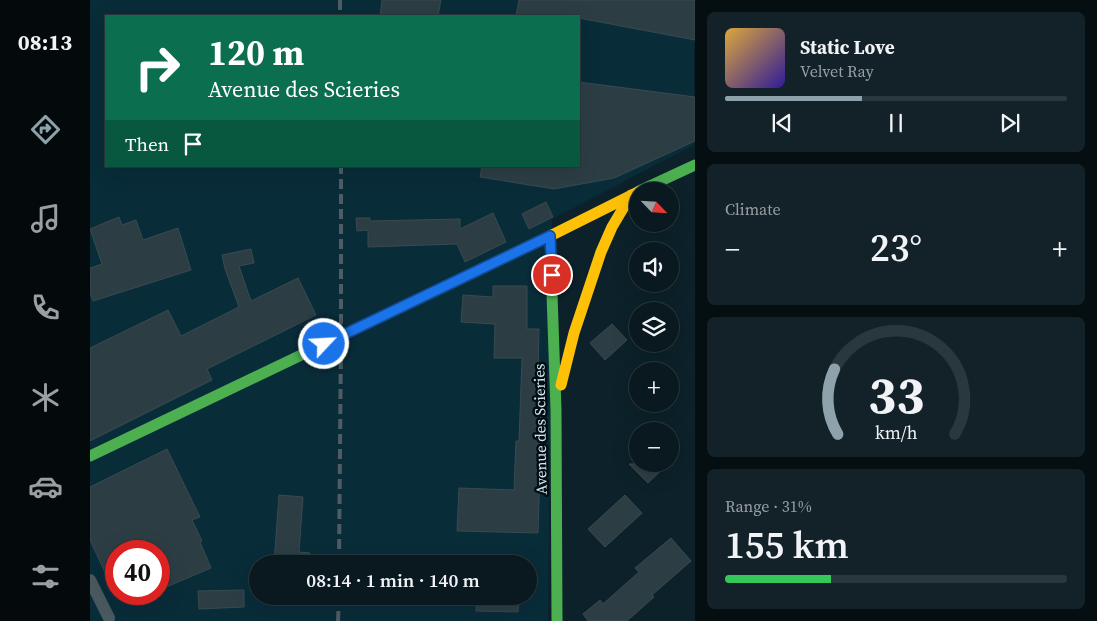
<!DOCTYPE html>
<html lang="en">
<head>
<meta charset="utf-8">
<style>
	body { margin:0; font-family:"Source Serif 4",serif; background:#122228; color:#f1f3f6; height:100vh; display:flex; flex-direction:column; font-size:19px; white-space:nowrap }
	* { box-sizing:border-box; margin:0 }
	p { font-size:16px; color:#99a0a4 }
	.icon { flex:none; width:28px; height:28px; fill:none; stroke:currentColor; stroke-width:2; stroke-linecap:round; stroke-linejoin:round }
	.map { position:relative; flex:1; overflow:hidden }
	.side { display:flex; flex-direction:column; gap:12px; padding:12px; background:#050e11; width:402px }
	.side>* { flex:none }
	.guide { position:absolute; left:15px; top:15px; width:475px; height:152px; border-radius:0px; box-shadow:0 5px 20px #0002,0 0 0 1px #29383d; background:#0b6e4f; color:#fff; overflow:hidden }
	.needle { width:32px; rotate:115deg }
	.controls { position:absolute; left:539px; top:182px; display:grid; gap:10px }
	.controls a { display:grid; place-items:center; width:50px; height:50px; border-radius:50%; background:#09191f; box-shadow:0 5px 20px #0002,0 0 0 1px #29383d; font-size:25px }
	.speed { position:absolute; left:15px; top:540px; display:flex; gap:10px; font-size:25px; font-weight:700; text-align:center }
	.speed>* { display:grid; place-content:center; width:65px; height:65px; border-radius:50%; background:#09191f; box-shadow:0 5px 20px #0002,0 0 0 1px #29383d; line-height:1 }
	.speed .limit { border:8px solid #d22; background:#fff; color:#111 }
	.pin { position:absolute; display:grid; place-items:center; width:42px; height:42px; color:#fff; margin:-21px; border:2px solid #fff; border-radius:50%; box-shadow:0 1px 5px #0007 }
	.me { position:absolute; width:55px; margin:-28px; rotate:65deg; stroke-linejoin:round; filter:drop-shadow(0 0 4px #0008) }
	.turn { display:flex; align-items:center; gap:18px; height:105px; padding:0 20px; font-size:22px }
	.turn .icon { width:65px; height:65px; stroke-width:2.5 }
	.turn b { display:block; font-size:35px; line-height:42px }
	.then { display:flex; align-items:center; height:48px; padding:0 20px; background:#0003; gap:10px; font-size:19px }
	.big { font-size:38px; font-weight:600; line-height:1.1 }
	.side .widget { flex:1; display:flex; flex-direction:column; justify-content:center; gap:8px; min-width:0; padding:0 18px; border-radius:8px; background:#122228 }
	.side .dial { align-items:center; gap:0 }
	.dial svg { height:130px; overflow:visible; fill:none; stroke:#29383d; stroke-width:7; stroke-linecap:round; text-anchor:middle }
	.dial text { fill:#f1f3f6; stroke:none }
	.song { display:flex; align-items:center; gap:15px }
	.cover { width:60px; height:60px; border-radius:8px; background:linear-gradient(135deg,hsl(40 70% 55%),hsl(250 70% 35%)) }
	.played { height:5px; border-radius:2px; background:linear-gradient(90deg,#8ea2ab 40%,#29383d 40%) }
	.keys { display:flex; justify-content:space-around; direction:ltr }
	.heat { display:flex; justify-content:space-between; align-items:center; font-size:28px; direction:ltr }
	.charge { height:8px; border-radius:4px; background:linear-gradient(90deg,#34c759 31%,#29383d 0) }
	.trip { position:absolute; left:159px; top:555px; width:288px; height:50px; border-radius:25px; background:#09191f; box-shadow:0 5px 20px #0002,0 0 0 1px #29383d; font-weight:600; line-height:50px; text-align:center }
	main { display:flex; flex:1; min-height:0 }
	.tab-bar { display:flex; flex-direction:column; width:90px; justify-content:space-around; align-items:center; background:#040a0c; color:#99a0a4 }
	.tab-bar .icon { width:35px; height:35px }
	.tab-bar .active { color:#8ea2ab }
	.tab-bar b { font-size:22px; color:#f1f3f6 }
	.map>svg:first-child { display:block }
</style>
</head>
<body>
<main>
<nav class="tab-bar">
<b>08:13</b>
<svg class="icon active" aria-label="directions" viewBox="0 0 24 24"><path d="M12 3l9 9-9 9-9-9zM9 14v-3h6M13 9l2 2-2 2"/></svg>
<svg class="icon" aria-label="music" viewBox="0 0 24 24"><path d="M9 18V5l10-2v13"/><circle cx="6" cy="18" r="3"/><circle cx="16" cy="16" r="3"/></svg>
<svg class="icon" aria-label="phone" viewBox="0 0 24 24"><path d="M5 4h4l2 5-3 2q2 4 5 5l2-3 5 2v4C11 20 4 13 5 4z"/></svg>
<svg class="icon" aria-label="climate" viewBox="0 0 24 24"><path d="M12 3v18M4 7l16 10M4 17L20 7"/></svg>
<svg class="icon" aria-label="car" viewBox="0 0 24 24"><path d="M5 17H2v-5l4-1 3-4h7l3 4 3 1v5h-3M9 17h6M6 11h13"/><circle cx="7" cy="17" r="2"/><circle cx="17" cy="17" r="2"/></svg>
<svg class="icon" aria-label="filters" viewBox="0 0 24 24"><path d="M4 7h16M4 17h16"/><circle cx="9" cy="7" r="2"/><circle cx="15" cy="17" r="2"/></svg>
</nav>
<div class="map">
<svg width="605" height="621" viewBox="0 0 605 621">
	<rect width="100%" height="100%" fill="#0c2129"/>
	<path fill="#092c39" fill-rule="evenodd" d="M0,0H604V145L462,219L458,621H0ZM16,16H489V166H16ZM26,551H69V594H26ZM168,564H438V596H168Z"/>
	<g fill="#2c3e44" stroke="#394a51">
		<path d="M292,0H351L348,16H290Z"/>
		<path d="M429,0H605V40L489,18V16H426Z"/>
		<path d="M489,82L605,97V141L524,178L464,189L390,177L392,166H489Z"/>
		<path d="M456,202L463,217L439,229L432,214Z"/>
		<path d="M403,213L416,242L375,262L367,244L278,247V230L267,231L266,218H280V221L370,219V229Z"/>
		<path d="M29,217L32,225L46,220L53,240L88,228L101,270L3,301L0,292V268L12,264L0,229Z"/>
		<path d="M161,249L164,263L149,266L161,301L208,278L226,315L117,369L122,380L0,441V348L78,310L91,336L149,307L135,269L132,255Z"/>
		<path d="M403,286H437V329H449L448,370H453L448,533L367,531L369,488L424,490L426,441H429L432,358H404L405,324L371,322L373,295L403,297Z"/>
		<path d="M522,324L537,340L515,360L500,343Z"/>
		<path d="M77,449L110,517L102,520L112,541L110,542L121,568L69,590V551H26V596L0,540V487Z"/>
		<path d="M539,464H578L558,483Z"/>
		<path d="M189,495L213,497L209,552L220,553L219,564L195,562V564H184Z"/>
		<path d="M535,495L552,513L515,547L498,529Z"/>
		<path d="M581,538L601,561L562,595L564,597L537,621H498L493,614L510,600L513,604L549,572L545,568Z"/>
		<path d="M154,590V607L109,609L108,591Z"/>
		<path d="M387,596H429L428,612L386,611Z"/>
	</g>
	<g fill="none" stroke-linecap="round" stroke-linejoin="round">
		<path stroke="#4a595f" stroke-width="12" d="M0,580L19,618"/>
		<g stroke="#4caf50" stroke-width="11">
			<path d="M549,191L605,165"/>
			<path d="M460,236L466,410L467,621"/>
			<path d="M0,456L364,282"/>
		</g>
		<g stroke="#ffc107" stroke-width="11">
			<path d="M364,282L460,236L548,192"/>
			<path d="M471,385L484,333L511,252L522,227L541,195"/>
		</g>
		<g stroke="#4d5d63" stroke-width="4" stroke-dasharray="10 5" stroke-linecap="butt">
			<path d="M250,0V16"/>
			<path d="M249,564L251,336V166"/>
			<path d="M248,621L249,596"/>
		</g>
	</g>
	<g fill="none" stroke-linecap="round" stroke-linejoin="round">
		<defs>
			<path id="route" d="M234,344L460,236L462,275"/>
		</defs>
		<use href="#route" stroke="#114b97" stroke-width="12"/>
		<use href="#route" stroke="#1a73e8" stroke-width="9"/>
	</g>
	<g text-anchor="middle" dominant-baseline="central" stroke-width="5" stroke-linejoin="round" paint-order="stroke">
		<g font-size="15" fill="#d4e8f1" stroke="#020e14">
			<text transform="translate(450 429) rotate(-91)">Avenue des Scieries</text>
		</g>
	</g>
</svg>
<div class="controls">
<a><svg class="needle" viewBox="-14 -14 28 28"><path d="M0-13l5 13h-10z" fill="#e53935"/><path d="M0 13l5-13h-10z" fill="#99a0a4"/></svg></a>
<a><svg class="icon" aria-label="sound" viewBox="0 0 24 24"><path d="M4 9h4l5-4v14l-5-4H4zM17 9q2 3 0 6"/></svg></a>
<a><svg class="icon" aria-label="layers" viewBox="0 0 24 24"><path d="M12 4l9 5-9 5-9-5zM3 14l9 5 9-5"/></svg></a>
<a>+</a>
<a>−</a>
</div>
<div class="speed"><div class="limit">40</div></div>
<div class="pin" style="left:462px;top:275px;background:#d93025"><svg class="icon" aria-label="arrive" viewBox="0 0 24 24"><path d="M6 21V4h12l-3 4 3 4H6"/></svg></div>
<svg class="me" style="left:234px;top:344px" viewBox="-20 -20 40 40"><circle r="17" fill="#1a73e8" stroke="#fff" stroke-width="3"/><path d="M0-11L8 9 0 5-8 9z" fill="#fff"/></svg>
<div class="trip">08:14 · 1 min · 140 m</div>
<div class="guide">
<div class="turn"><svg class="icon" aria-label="right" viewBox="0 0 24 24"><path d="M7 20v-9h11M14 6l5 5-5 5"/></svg><div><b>120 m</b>Avenue des Scieries</div></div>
<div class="then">Then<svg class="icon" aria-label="arrive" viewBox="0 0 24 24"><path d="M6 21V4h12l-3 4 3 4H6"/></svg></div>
</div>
</div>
<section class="side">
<div class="widget">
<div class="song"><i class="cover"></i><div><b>Static Love</b><p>Velvet Ray</p></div></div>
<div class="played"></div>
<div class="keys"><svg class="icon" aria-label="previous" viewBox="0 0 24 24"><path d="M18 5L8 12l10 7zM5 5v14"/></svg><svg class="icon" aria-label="pause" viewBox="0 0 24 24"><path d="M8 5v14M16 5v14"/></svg><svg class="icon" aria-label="next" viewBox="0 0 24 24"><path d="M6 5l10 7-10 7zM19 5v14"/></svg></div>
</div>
<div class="widget"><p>Climate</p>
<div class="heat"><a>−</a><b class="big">23°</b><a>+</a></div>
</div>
<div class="widget dial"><svg viewBox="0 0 100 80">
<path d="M14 69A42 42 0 1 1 86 69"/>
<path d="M14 69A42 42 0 0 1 12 29" stroke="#8ea2ab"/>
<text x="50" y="56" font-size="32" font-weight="700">33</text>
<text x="50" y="72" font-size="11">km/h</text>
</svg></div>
<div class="widget"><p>Range · 31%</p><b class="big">155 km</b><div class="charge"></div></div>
</section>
</main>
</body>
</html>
